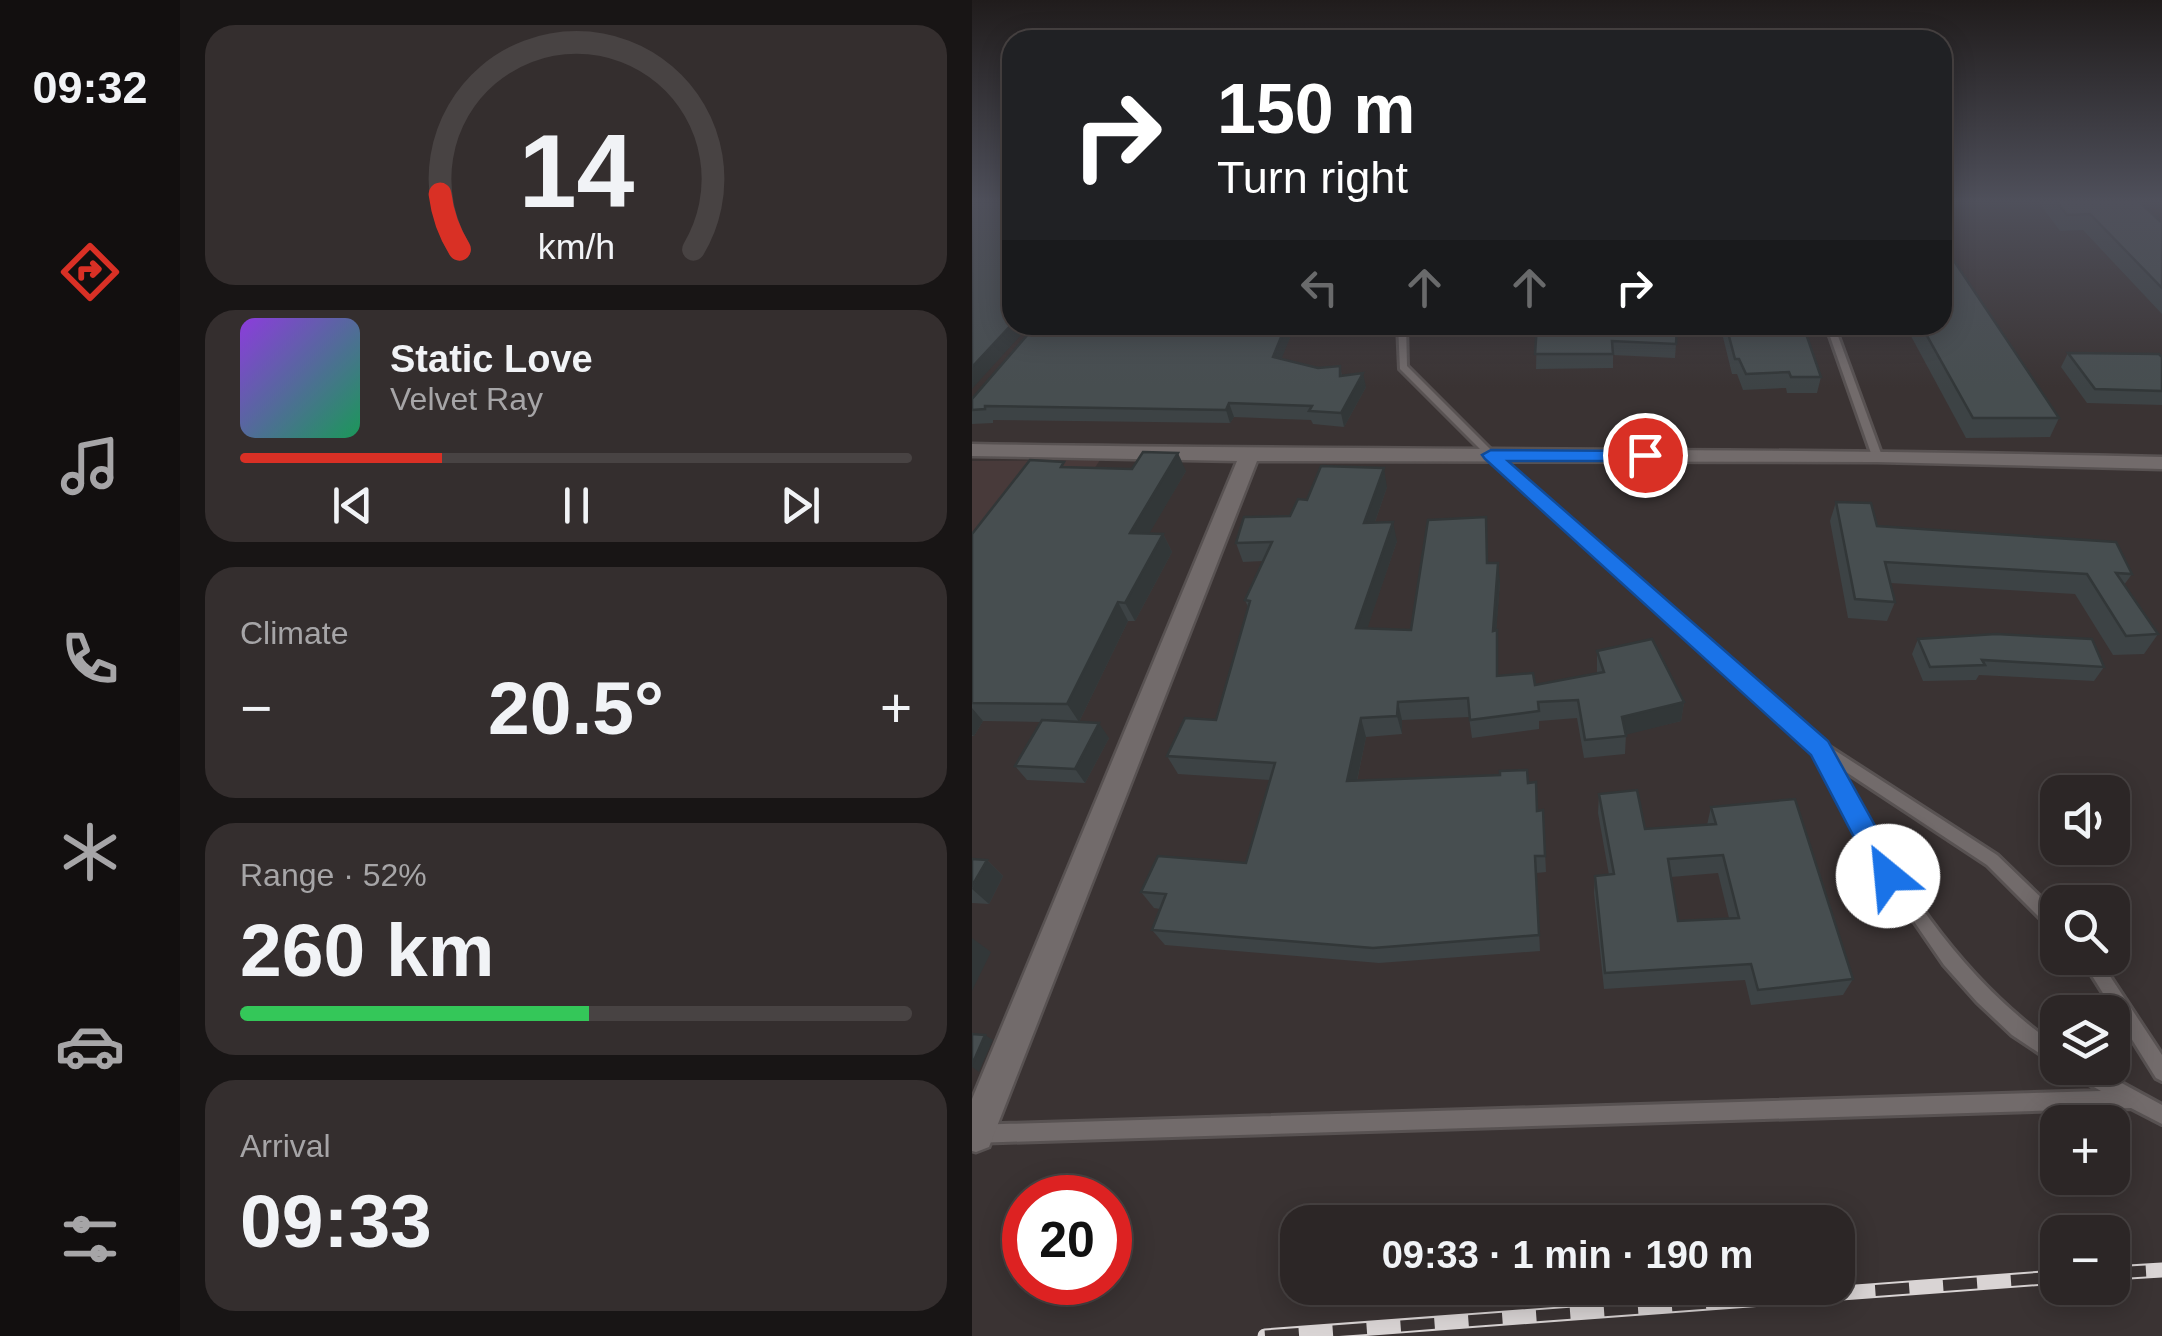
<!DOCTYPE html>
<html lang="en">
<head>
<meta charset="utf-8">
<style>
	body { margin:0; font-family:Arial,sans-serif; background:#342e2e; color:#f1f3f6; height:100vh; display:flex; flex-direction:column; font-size:38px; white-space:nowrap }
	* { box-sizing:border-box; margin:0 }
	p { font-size:32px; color:#a6a5a7 }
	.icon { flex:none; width:55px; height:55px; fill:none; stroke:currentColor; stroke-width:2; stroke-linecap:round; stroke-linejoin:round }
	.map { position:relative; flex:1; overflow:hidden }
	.side { display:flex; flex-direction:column; gap:25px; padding:25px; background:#181515; width:792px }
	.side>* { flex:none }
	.guide { position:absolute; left:30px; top:30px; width:950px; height:305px; border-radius:30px; box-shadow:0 5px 25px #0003,0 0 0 2px #484343; background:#202124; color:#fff; overflow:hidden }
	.fabs { position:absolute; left:1068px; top:775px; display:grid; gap:20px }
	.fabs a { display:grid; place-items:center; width:90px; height:90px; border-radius:20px; background:#2c2626; box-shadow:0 5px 25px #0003,0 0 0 2px #484343; font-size:50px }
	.speed { position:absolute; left:30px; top:1175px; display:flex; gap:20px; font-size:50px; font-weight:700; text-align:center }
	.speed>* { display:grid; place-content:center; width:130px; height:130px; border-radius:50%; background:#2c2626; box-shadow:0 5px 25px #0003,0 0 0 2px #484343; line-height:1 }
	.speed .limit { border:15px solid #d22; background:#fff; color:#111 }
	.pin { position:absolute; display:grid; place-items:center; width:85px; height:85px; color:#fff; margin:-42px; border:5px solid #fff; border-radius:50%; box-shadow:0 2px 10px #0007 }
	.me { position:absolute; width:110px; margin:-55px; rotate:332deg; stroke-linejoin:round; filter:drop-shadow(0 0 8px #0008) }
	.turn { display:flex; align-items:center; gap:35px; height:210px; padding:0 50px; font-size:45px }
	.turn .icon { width:130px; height:130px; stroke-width:2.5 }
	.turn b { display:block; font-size:70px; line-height:85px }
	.lanes { display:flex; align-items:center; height:95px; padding:0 50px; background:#0003; justify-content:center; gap:50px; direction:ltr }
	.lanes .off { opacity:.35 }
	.big { font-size:75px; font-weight:800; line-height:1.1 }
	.side .card { flex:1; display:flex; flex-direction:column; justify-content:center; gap:15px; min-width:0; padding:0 35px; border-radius:30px; background:#342e2e }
	.side .dial { align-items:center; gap:0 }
	.dial svg { height:260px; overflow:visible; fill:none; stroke:#484343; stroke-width:7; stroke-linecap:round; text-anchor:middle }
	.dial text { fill:#f1f3f6; stroke:none }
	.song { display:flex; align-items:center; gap:30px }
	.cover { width:120px; height:120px; border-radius:15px; background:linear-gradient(135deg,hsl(270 70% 55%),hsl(150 70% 35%)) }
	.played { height:10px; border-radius:5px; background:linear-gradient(90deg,#d93025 30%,#484343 30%) }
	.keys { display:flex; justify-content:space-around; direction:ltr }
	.heat { display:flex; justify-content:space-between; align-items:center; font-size:55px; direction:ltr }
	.charge { height:15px; border-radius:8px; background:linear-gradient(90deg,#34c759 52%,#484343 0) }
	.trip { position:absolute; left:308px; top:1205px; width:575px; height:100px; border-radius:30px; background:#2c2626; box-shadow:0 5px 25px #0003,0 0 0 2px #484343; font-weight:800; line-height:100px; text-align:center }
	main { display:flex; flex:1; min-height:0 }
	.menu { display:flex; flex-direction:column; width:180px; justify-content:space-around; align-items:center; background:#120f0f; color:#a6a5a7 }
	.menu .icon { width:70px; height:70px }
	.menu .on { color:#d93025 }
	.menu b { font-size:45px; color:#f1f3f6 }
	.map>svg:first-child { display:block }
</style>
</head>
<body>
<main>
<nav class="menu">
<b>09:32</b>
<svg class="icon on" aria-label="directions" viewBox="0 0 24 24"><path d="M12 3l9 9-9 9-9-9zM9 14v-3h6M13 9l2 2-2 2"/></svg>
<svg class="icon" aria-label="music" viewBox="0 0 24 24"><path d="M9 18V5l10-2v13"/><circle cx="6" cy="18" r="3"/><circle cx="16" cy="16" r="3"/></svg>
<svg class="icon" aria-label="phone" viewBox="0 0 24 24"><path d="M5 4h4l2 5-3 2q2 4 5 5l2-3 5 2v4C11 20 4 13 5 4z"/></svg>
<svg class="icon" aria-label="climate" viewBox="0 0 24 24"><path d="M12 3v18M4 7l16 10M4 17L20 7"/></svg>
<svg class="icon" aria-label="car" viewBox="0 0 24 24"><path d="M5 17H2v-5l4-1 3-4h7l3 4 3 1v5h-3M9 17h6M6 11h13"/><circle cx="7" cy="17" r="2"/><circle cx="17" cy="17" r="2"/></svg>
<svg class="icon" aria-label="filters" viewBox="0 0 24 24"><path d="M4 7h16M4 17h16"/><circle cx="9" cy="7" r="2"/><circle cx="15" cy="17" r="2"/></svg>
</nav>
<section class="side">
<div class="card dial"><svg viewBox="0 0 100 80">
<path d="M14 69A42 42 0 1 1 86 69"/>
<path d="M14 69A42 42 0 0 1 8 52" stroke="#d93025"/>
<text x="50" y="56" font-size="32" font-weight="700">14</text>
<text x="50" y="72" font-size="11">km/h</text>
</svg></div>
<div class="card">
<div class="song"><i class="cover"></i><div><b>Static Love</b><p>Velvet Ray</p></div></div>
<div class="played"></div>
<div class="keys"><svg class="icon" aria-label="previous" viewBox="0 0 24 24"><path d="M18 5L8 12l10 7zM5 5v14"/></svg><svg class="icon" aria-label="pause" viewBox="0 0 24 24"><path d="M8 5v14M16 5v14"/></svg><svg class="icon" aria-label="next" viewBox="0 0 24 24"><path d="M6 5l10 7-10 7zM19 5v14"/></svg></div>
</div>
<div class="card"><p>Climate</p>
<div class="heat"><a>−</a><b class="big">20.5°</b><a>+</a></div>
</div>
<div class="card"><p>Range · 52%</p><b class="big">260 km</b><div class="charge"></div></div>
<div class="card"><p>Arrival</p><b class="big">09:33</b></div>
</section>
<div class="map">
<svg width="1190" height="1336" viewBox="0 0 1190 1336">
	<rect width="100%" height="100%" fill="#3a3333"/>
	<path fill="#483a3a" d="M128,460L0,652V461Z"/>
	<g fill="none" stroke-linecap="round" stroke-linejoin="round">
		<defs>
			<g id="service">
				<path d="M426,325H434L435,366L522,453L853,744L1025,855L1085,913V931L1079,929L1015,865L865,766C923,874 982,974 1085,1046V1065L1040,1035L1005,1002L972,965L915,882L843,752L516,457L428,369Z"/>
				<path d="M854,325H862L910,456L908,458L905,459L900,456Z"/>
				<path d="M1109,958H1126L1190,1055V1081L1184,1078Z"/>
				<path d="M1096,1068H1122L1190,1105V1124L1159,1108L0,1143V1125L1129,1091L1099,1074Z"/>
			</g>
			<path id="minor" d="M0,444C397,451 793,447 1190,457V469L905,462L285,461L22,1134L17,1147L4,1152L0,1151V1099L265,461L0,456Z"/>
		</defs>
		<use href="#service" stroke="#585252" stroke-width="6"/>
		<use href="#minor" stroke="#585252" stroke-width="5"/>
		<use href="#service" fill="#726b6b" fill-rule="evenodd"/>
		<use href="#minor" fill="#726b6b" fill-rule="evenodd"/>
		<defs>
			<g id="rail">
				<path d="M1140,1273L1190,1270"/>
				<path d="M293,1336L1085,1277"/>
			</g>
		</defs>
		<use href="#rail" stroke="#d9d4d4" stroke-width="15"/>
		<use href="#rail" stroke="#3a3333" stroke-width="11" stroke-dasharray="34" stroke-linecap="butt"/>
	</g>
	<g fill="#3d4345" fill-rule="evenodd">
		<path d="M1065,200H1166L1190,223V314L1111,230L1088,231Z"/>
		<path d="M64,325H323L309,359L346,368L368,366L370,376L394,387L372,427L341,424L339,420L262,417L258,423L21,420V423L0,424V399Z"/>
		<path d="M565,325L704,344L703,358L641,355V368L564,369Z"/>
		<path d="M748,325H831L849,377L845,393H815L814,388L771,390L765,374H760Z"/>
		<path d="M933,325H970L1087,418L1078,437L994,438Z"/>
		<path d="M1096,353L1190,357V405L1115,403L1089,367Z"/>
		<path d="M95,467L214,471L177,533L191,534L200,552L163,621H156L107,722L137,738L113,783L55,780L43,766L69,722L11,721L2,736H0V534Z"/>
		<path d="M415,487L403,522L425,541L395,628L439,630L514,517L516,563L528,582L524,630L526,676L563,685L625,673V651L712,702L709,721L654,734L653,754L612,758L605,718L567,721V729L500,738L497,717L430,720V734L394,737L385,781L556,783L565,811L571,810L574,872L564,873L568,951L407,963L193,945L180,930L188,909L182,908L169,892L274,863L298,780L206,774L195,756L244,720L276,607L273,600L291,561L271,562L264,543L318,516L335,500Z"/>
		<path d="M864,502L905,526L1160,574L1152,585L1186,634L1172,654L1141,655L1103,594L918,583L923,602L915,621L876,618L858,521Z"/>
		<path d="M946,639L1132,667L1122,681L1007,675L1004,680L951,681L940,654Z"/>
		<path d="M627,794L673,829L735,825L739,807L881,979L871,995L779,1005L773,980L632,989L622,893L623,876L637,875L626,813ZM746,873L757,918L706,921L699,877Z"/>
		<path d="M0,859L15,860L31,876L17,904L0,903Z"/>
	</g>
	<g fill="#323738">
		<path d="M40,325H58L0,389V367Z"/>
		<path d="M314,325H323L305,370L301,357Z"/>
		<path d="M391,373L394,387L372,427L369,413Z"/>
		<path d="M257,403L262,417L258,423L254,410Z"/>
		<path d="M206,453L214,471L167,551L158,533Z"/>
		<path d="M412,468L415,487L396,542L392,523Z"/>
		<path d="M421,522L425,541L389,647L384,628Z"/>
		<path d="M191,534L200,552L163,621L153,603Z"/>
		<path d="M526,563L528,582L523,649L521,631Z"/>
		<path d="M146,602L156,621L107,722L95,704Z"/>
		<path d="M426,702L430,720V734L425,716Z"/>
		<path d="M712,702L709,721L649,736L650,717Z"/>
		<path d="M0,708L11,721L2,736L0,735Z"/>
		<path d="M389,718L394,737L381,799L375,781Z"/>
		<path d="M127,723L137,738L113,783L103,769Z"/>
		<path d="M15,860L31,876L17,904L0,889Z"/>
		<path d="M0,938L19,952L0,991Z"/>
		<path d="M13,1035L21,1040L7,1072L0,1067V1065Z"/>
	</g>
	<g fill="#474e50" stroke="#323738" stroke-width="2.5" fill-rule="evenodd">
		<path d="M1083,200H1166L1190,223V288L1118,214L1095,215Z"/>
		<path d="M0,202H40V324L0,367Z"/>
		<path d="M970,243L1087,418H1001L949,325H970Z"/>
		<path d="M64,325H314L301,357L346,368L368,366V376L391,373L369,413L337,411L340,406L257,403L254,410L13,406V409L0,410V399Z"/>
		<path d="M565,325H705L704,344L640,341L641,354H563Z"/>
		<path d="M754,325H831L849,377H819L817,372L774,374L767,359H763Z"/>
		<path d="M1096,353L1187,354L1190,357V391L1123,389Z"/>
		<path d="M171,452L206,453L158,533L191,534L153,603L146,602L95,704L0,703V534L58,460L92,462L89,467L160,469Z"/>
		<path d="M349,466L412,468L392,523L421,522L384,628L439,630L456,520L514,517L515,563H526L521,631L525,630V676L561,673L563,685L632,672L625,651L680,639L712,702L650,717L654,736L613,740L606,700L566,702L567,711L498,720L496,698L426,702L425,716L389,718L375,781L528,775V771L555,770L556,783L564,782L565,811L571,810L573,856H563L567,935L401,948L180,930L194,894L169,892L186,856L274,863L303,763L195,756L213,718L244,720L278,601L273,600L300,542L264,543L272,517L318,516L326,499L335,500Z"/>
		<path d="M864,502L899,503L905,526L1144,542L1160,574L1144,573L1186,634L1154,636L1115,574L913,562L923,602L883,599Z"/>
		<path d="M1024,634L1120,639L1132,667L1010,660L1013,665L958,667L946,639Z"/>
		<path d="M70,720L127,723L103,769L43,766Z"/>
		<path d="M665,790L673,829L744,824L739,807L823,799L881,979L786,990L779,964L633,973L623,876L642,874L627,794ZM751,855L767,918L706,921L696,859Z"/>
		<path d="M0,859L15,860L0,886Z"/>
		<path d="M0,1034L13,1035L0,1065Z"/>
	</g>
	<linearGradient id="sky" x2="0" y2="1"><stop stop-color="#201c1c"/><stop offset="0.52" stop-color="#4f505b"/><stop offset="1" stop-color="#4f505b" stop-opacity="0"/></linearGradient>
	<rect width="1190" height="387" fill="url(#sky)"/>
	<path fill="#1a73e8" stroke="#114b97" stroke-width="2.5" d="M519,450L680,451V459L673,461H536L856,741L926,867L930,876L926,885L916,889L907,885L839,755L513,459L510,455Z"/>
</svg>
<div class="fabs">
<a><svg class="icon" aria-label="sound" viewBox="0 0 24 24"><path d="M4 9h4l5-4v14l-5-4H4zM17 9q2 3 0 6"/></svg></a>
<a><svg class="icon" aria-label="search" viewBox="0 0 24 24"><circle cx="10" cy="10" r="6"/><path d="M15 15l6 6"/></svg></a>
<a><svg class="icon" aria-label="layers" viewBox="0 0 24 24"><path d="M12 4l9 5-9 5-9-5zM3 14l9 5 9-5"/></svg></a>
<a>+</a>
<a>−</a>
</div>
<div class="speed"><div class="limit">20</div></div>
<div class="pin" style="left:673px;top:455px;background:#d93025"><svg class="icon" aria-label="arrive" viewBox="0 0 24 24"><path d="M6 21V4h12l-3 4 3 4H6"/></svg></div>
<svg class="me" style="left:916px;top:876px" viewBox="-20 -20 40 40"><circle r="19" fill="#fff"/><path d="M0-13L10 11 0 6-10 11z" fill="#1a73e8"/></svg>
<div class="trip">09:33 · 1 min · 190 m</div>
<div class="guide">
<div class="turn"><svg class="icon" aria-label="right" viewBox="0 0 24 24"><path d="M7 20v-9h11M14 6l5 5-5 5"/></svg><div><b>150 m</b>Turn right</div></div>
<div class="lanes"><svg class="icon off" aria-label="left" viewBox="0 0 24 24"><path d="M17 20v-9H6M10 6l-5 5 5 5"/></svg><svg class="icon off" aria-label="ahead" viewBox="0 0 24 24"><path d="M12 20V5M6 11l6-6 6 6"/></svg><svg class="icon off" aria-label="ahead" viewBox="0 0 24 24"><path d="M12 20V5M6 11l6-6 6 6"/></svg><svg class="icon" aria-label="right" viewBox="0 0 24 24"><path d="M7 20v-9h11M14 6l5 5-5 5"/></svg></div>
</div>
</div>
</main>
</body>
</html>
